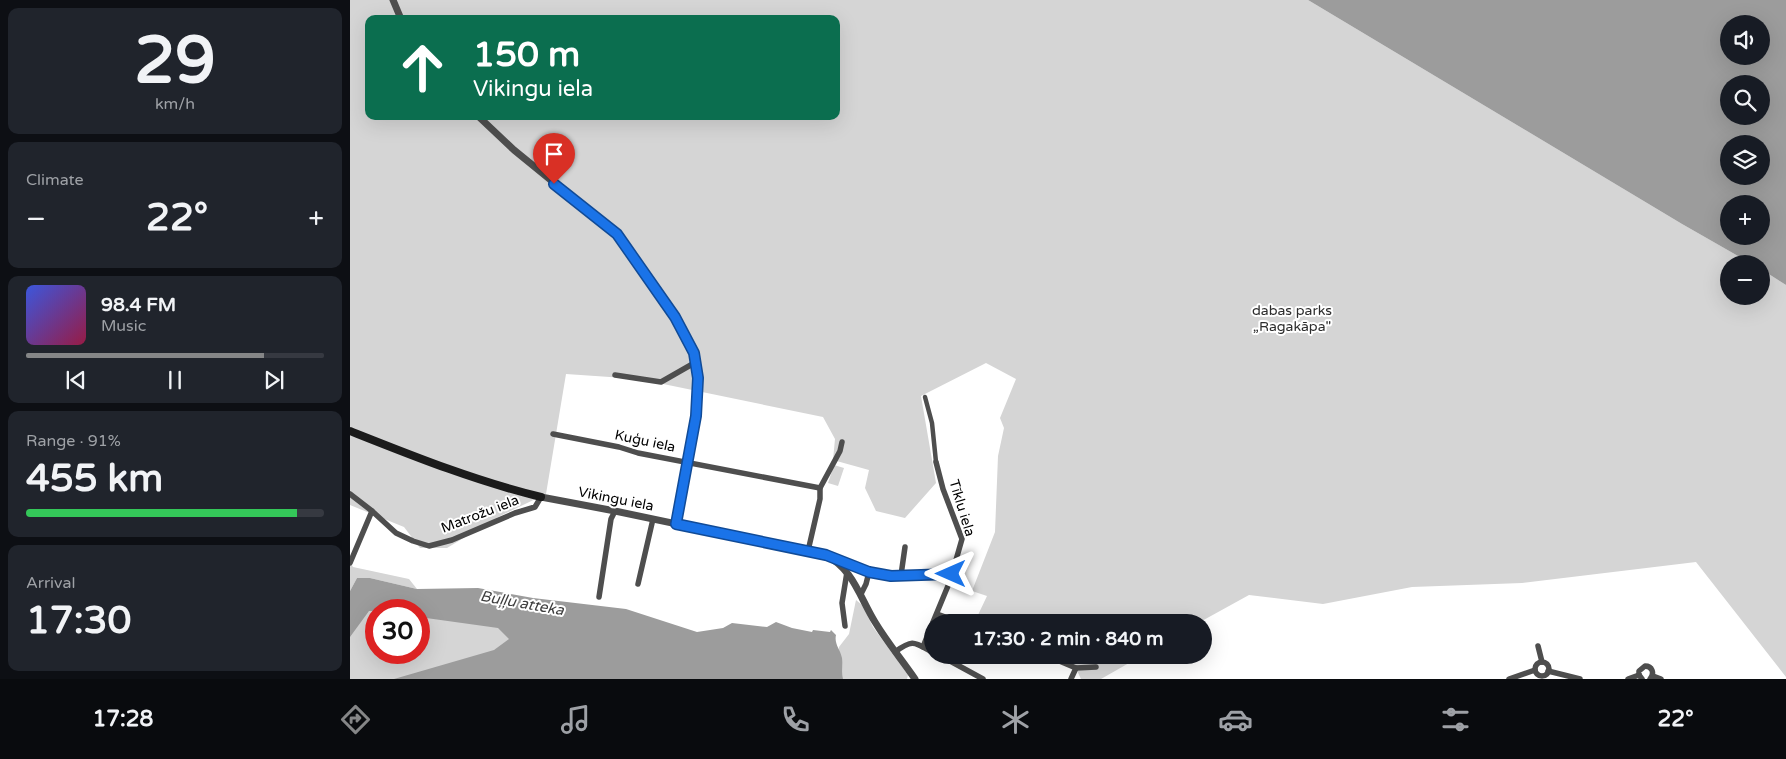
<!DOCTYPE html>
<html lang="en">
<head>
<meta charset="utf-8">
<style>
	body { margin:0; font-family:"Varela Round",sans-serif; background:#20242c; color:#f1f3f6; height:100vh; display:flex; flex-direction:column; font-size:19px; white-space:nowrap }
	* { box-sizing:border-box; margin:0 }
	p { font-size:16px; color:#9ea1a6 }
	.icon { flex:none; width:28px; height:28px; fill:none; stroke:currentColor; stroke-width:2; stroke-linecap:round; stroke-linejoin:round }
	.map { position:relative; flex:1; overflow:hidden }
	.sheet { display:flex; flex-direction:column; gap:8px; padding:8px; background:#0d0f14; width:350px }
	.sheet>* { flex:none }
	.guide { position:absolute; left:15px; top:15px; width:475px; height:105px; border-radius:10px; box-shadow:0 5px 20px #0002; background:#0b6e4f; color:#fff; overflow:hidden }
	.fabs { position:absolute; left:1370px; top:15px; display:grid; gap:10px }
	.fabs a { display:grid; place-items:center; width:50px; height:50px; border-radius:50%; background:#171b24; box-shadow:0 5px 20px #0002; font-size:25px }
	.speed { position:absolute; left:15px; top:599px; display:flex; gap:10px; font-size:25px; font-weight:700; text-align:center }
	.speed>* { display:grid; place-content:center; width:65px; height:65px; border-radius:50%; background:#171b24; box-shadow:0 5px 20px #0002; line-height:1 }
	.speed .limit { border:8px solid #d22; background:#fff; color:#111 }
	.pin { position:absolute; display:grid; place-items:center; width:42px; height:42px; color:#fff; margin:-51px -21px; border-radius:50% 50% 50% 0; rotate:-45deg; box-shadow:0 0 5px #0007 }
	.pin .icon { rotate:45deg }
	.me { position:absolute; width:55px; margin:-28px; rotate:270deg; stroke-linejoin:round; filter:drop-shadow(0 0 4px #0008) }
	.turn { display:flex; align-items:center; gap:18px; height:105px; padding:0 25px; font-size:22px }
	.turn .icon { width:65px; height:65px; stroke-width:2.5 }
	.turn b { display:block; font-size:35px; line-height:42px }
	.big { font-size:38px; font-weight:700; line-height:1.1 }
	.sheet .card { flex:1; display:flex; flex-direction:column; justify-content:center; gap:8px; min-width:0; padding:0 18px; border-radius:10px; background:#20242c }
	.sheet .dial { align-items:center; gap:0 }
	.dial b { font-size:65px; line-height:1 }
	.song { display:flex; align-items:center; gap:15px }
	.cover { width:60px; height:60px; border-radius:8px; background:linear-gradient(135deg,hsl(230 70% 55%),hsl(340 70% 35%)) }
	.played { height:5px; border-radius:2px; background:linear-gradient(90deg,#858687 80%,#363941 80%) }
	.keys { display:flex; justify-content:space-around; direction:ltr }
	.heat { display:flex; justify-content:space-between; align-items:center; font-size:28px; direction:ltr }
	.charge { height:8px; border-radius:4px; background:linear-gradient(90deg,#34c759 91%,#363941 0) }
	.trip { position:absolute; left:574px; top:614px; width:288px; height:50px; border-radius:25px; background:#171b24; box-shadow:0 5px 20px #0002; font-weight:700; line-height:50px; text-align:center }
	.tab-bar { display:flex; height:80px; justify-content:space-around; align-items:center; background:#090b0e; color:#9ea1a6 }
	.tab-bar .icon { width:35px; height:35px }
	.tab-bar .current { color:#858687 }
	.tab-bar b { font-size:22px; color:#f1f3f6 }
	main { display:flex; flex:1; min-height:0 }
	.map>svg:first-child { display:block }
</style>
</head>
<body>
<main>
<section class="sheet">
<div class="card dial"><b>29</b><p>km/h</p></div>
<div class="card"><p>Climate</p>
<div class="heat"><a>−</a><b class="big">22°</b><a>+</a></div>
</div>
<div class="card">
<div class="song"><i class="cover"></i><div><b>98.4 FM</b><p>Music</p></div></div>
<div class="played"></div>
<div class="keys"><svg class="icon" aria-label="previous" viewBox="0 0 24 24"><path d="M18 5L8 12l10 7zM5 5v14"/></svg><svg class="icon" aria-label="pause" viewBox="0 0 24 24"><path d="M8 5v14M16 5v14"/></svg><svg class="icon" aria-label="next" viewBox="0 0 24 24"><path d="M6 5l10 7-10 7zM19 5v14"/></svg></div>
</div>
<div class="card"><p>Range · 91%</p><b class="big">455 km</b><div class="charge"></div></div>
<div class="card"><p>Arrival</p><b class="big">17:30</b></div>
</section>
<div class="map">
<svg width="1436" height="679" viewBox="0 0 1436 679">
	<rect width="100%" height="100%" fill="#fff"/>
	<g fill="#d5d5d5" fill-rule="evenodd">
		<path d="M0,0H958L1332,224L1402,264H1379V296H1411V269L1436,285V677L1346,562L1172,583L1062,587L973,604L899,595L850,622H637L638,620L628,615L637,596L622,591L645,532L648,456L654,428L650,418L666,379L636,363L571,396L586,483L555,518L526,511L515,488L519,470L483,460L485,439L473,417L289,379L216,374L196,494L150,516L97,548H70L54,527L0,505ZM19,19H486V116H19Z"/>
		<path d="M484,465L494,468L488,486L478,483Z"/>
		<path d="M0,562L3,567L59,579L67,589L20,578H7L0,591Z"/>
		<path d="M506,600L512,605L523,627L558,675L557,679H484L489,647L499,634Z"/>
		<path d="M0,604L26,610V652H69V614L176,631L167,679H0Z"/>
		<path d="M709,655H793L751,679H731L722,660Z"/>
	</g>
	<g fill="#9c9c9c" fill-rule="evenodd">
		<path d="M958,0H1436V285L1411,269V264H1402L1332,224ZM1379,24H1411V56H1379ZM1379,84H1411V116H1379ZM1379,144H1411V176H1379ZM1379,204H1411V236H1379Z"/>
		<path d="M7,578H20L67,589L128,588L183,598L276,609L347,632L373,628L382,623L417,627L426,622L442,628L462,632L463,630L480,632L481,630L486,635C484,644 490,649 492,658C493,665 491,672 493,679H44L144,650L159,639L148,628L69,617V610L19,611L0,637V591Z"/>
	</g>
	<g fill="none" stroke-linecap="round" stroke-linejoin="round">
		<path stroke="#4e4e4e" stroke-width="4.5" d="M575,397L582,423L586,462"/>
		<g stroke="#4e4e4e" stroke-width="5.5">
			<path d="M265,375L311,382L346,362"/>
			<path d="M203,434L269,447L288,453L470,488"/>
			<path d="M0,494L22,511L46,533L63,541L79,546L102,540L165,513L185,507L191,497"/>
			<path d="M458,551L470,499V488L490,451L492,442"/>
			<path d="M485,560L519,572L533,575L601,574"/>
			<path d="M0,563L22,511"/>
			<path d="M551,575L555,547"/>
			<path d="M288,584L303,519"/>
			<path d="M511,594L516,584L519,572"/>
			<path d="M249,597L261,519L265,511"/>
			<path d="M587,614L609,622"/>
			<path d="M583,622L600,581L612,539L593,489L586,462"/>
			<path d="M495,626L492,603L497,572"/>
			<path d="M1188,646L1192,662"/>
			<path d="M573,647L582,624"/>
			<path d="M545,652C563,639 564,642 582,652"/>
			<path d="M589,655L633,679"/>
			<path d="M695,655L726,668L721,679"/>
			<circle cx="1192" cy="669" r="7"/>
			<path d="M726,668L746,667"/>
			<path d="M1198,671L1230,679"/>
			<path d="M1303,676L1311,679"/>
			<path d="M1159,679L1185,670"/>
			<path d="M1278,679L1289,675"/>
			<path d="M1292,679L1289,675V671L1295,666C1302,666 1305,673 1300,679"/>
		</g>
		<g stroke="#4e4e4e" stroke-width="7">
			<path d="M43,0L51,19"/>
			<path d="M128,116L164,150L267,234L296,274L325,317L344,353L348,377L346,416L326,524"/>
			<path d="M191,497L265,511L475,555C503,568 510,598 525,622C537,642 552,660 565,679"/>
		</g>
		<path stroke="#1b1b1b" stroke-width="8" d="M0,431C63,456 125,481 191,497"/>
	</g>
	<g fill="none" stroke-linecap="round" stroke-linejoin="round">
		<defs>
			<path id="route" d="M204,184L267,234L325,317L344,353L348,378L346,416L326,524L476,555L519,572L541,576L601,574"/>
		</defs>
		<use href="#route" stroke="#114b97" stroke-width="12"/>
		<use href="#route" stroke="#1a73e8" stroke-width="9"/>
	</g>
	<g text-anchor="middle" dominant-baseline="central" stroke-width="4" stroke-linejoin="round" paint-order="stroke">
		<g font-size="14" fill="#2c2c2c" stroke="#fff">
			<text x="942" y="310">dabas parks<tspan x="942" dy="16">„Ragakāpa"</tspan></text>
		</g>
		<g font-size="14" fill="#000" stroke="#fff">
			<text transform="translate(295 441) rotate(12)">Kuģu iela</text>
			<text transform="translate(266 499) rotate(11)">Vikingu iela</text>
			<text transform="translate(612 508) rotate(73)">Tīklu iela</text>
			<text transform="translate(130 514) rotate(-21)">Matrožu iela</text>
		</g>
		<g font-size="15" font-style="italic" fill="#3d3d3d" stroke="#fff">
			<text transform="translate(172 603) rotate(10)">Buļļu atteka</text>
		</g>
	</g>
</svg>
<div class="fabs">
<a><svg class="icon" aria-label="sound" viewBox="0 0 24 24"><path d="M4 9h4l5-4v14l-5-4H4zM17 9q2 3 0 6"/></svg></a>
<a><svg class="icon" aria-label="search" viewBox="0 0 24 24"><circle cx="10" cy="10" r="6"/><path d="M15 15l6 6"/></svg></a>
<a><svg class="icon" aria-label="layers" viewBox="0 0 24 24"><path d="M12 4l9 5-9 5-9-5zM3 14l9 5 9-5"/></svg></a>
<a>+</a>
<a>−</a>
</div>
<div class="speed"><div class="limit">30</div></div>
<div class="pin" style="left:204px;top:184px;background:#d93025"><svg class="icon" aria-label="arrive" viewBox="0 0 24 24"><path d="M6 21V4h12l-3 4 3 4H6"/></svg></div>
<svg class="me" style="left:601px;top:574px" viewBox="-20 -20 40 40"><path d="M0-17L14 15 0 8-14 15z" fill="#1a73e8" stroke="#fff" stroke-width="4"/></svg>
<div class="trip">17:30 · 2 min · 840 m</div>
<div class="guide">
<div class="turn"><svg class="icon" aria-label="ahead" viewBox="0 0 24 24"><path d="M12 20V5M6 11l6-6 6 6"/></svg><div><b>150 m</b>Vikingu iela</div></div>
</div>
</div>
</main>
<nav class="tab-bar">
<b>17:28</b>
<svg class="icon current" aria-label="directions" viewBox="0 0 24 24"><path d="M12 3l9 9-9 9-9-9zM9 14v-3h6M13 9l2 2-2 2"/></svg>
<svg class="icon" aria-label="music" viewBox="0 0 24 24"><path d="M9 18V5l10-2v13"/><circle cx="6" cy="18" r="3"/><circle cx="16" cy="16" r="3"/></svg>
<svg class="icon" aria-label="phone" viewBox="0 0 24 24"><path d="M5 4h4l2 5-3 2q2 4 5 5l2-3 5 2v4C11 20 4 13 5 4z"/></svg>
<svg class="icon" aria-label="climate" viewBox="0 0 24 24"><path d="M12 3v18M4 7l16 10M4 17L20 7"/></svg>
<svg class="icon" aria-label="car" viewBox="0 0 24 24"><path d="M5 17H2v-5l4-1 3-4h7l3 4 3 1v5h-3M9 17h6M6 11h13"/><circle cx="7" cy="17" r="2"/><circle cx="17" cy="17" r="2"/></svg>
<svg class="icon" aria-label="filters" viewBox="0 0 24 24"><path d="M4 7h16M4 17h16"/><circle cx="9" cy="7" r="2"/><circle cx="15" cy="17" r="2"/></svg>
<b>22°</b>
</nav>
</body>
</html>
